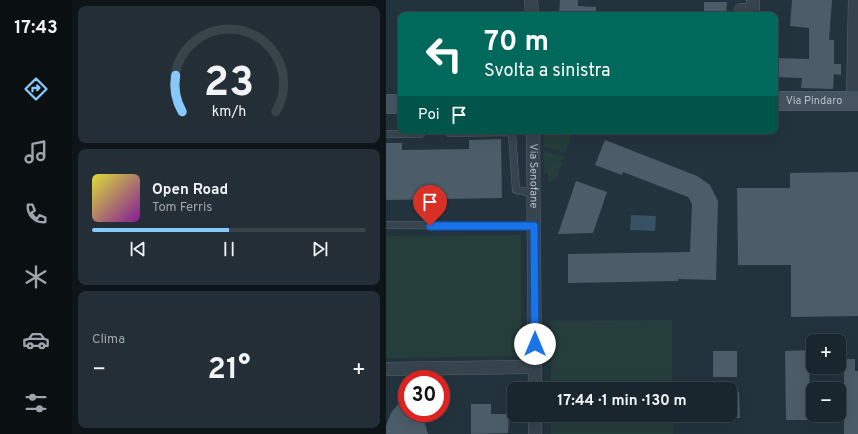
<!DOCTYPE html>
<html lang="it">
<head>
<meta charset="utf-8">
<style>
	body { margin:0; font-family:Overpass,sans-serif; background:#232e36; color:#f1f3f6; height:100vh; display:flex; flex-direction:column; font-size:15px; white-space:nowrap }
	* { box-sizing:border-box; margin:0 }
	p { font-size:13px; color:#9fa5aa }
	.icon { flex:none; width:22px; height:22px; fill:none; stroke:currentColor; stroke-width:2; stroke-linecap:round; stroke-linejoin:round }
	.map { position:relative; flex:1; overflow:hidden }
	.side { display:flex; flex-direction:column; gap:6px; padding:6px; background:#0e1519; width:314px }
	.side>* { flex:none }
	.hud { position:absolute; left:12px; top:12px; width:380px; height:122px; border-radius:8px; box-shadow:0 4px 16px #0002,0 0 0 1px #38434a; background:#00695c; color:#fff; overflow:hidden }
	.fabs { position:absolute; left:420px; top:334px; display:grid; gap:8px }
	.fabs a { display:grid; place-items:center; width:40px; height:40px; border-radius:8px; background:#1a262e; box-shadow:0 4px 16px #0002,0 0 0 1px #38434a; font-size:20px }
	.speed { position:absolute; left:12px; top:370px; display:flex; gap:8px; font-size:20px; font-weight:700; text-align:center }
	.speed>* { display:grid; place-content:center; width:52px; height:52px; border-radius:50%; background:#1a262e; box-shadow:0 4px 16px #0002,0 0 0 1px #38434a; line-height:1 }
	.speed .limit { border:6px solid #d22; background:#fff; color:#111 }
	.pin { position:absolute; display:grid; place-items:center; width:34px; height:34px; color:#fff; margin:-41px -17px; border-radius:50% 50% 50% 0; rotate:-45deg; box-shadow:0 0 4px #0007 }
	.pin .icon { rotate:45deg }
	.me { position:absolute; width:44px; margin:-22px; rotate:0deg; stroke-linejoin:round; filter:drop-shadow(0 0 3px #0008) }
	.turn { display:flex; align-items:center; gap:14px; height:84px; padding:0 20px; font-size:18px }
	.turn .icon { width:52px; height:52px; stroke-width:2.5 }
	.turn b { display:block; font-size:28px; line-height:34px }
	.then { display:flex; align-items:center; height:38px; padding:0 20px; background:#0003; gap:8px; font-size:15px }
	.big { font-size:30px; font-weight:700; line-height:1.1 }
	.side .widget { flex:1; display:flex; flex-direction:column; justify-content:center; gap:6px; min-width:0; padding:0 14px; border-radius:8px; background:#232e36 }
	.side .dial { align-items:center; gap:0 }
	.dial svg { height:104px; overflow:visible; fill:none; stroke:#38434a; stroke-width:7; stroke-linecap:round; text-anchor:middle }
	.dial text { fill:#f1f3f6; stroke:none }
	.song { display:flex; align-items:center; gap:12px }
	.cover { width:48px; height:48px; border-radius:6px; background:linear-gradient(135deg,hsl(60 70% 55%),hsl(290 70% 35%)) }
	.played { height:4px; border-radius:2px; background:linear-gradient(90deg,#87c9fa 50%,#38434a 50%) }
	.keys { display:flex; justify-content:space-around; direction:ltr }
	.heat { display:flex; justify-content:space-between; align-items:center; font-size:22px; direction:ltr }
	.trip { position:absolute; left:121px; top:382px; width:230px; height:40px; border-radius:8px; background:#1a262e; box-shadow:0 4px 16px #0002,0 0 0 1px #38434a; font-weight:700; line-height:40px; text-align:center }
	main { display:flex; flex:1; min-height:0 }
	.menu { display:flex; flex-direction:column; width:72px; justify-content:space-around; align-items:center; background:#0a0f12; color:#9fa5aa }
	.menu .icon { width:28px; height:28px }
	.menu .on { color:#87c9fa }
	.menu b { font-size:18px; color:#f1f3f6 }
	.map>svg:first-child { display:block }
</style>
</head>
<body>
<main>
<nav class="menu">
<b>17:43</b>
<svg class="icon on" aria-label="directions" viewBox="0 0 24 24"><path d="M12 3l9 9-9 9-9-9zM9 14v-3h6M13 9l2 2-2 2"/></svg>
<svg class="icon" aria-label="music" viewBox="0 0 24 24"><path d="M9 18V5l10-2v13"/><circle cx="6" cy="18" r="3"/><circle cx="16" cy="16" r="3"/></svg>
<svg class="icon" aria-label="phone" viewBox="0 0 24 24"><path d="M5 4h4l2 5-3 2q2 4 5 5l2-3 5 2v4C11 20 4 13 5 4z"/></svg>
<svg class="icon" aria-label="climate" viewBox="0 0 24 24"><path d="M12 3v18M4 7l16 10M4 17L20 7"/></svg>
<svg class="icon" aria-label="car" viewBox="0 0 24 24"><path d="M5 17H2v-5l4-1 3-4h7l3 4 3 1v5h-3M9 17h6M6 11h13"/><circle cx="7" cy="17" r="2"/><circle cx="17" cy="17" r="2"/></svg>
<svg class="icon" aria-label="filters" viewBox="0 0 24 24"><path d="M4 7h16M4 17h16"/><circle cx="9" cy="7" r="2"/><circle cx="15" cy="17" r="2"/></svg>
</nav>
<section class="side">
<div class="widget dial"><svg viewBox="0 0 100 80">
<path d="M14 69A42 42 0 1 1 86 69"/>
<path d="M14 69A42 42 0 0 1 9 41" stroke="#87c9fa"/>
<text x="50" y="56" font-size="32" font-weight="700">23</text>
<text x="50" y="72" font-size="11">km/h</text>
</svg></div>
<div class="widget">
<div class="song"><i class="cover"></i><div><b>Open Road</b><p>Tom Ferris</p></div></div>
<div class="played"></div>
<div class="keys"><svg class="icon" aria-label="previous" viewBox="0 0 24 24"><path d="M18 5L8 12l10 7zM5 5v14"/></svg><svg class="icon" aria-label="pause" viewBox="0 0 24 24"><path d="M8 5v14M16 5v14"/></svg><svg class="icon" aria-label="next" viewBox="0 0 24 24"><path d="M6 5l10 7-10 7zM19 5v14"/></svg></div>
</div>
<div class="widget"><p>Clima</p>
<div class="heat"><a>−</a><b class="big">21°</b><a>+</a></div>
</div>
</section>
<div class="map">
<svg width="472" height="434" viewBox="0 0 472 434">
	<rect width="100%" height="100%" fill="#23333d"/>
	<g fill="#253e3c">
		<path d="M158,131H187L179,153L158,146Z"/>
		<path d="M158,151L178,157L177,160L158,162Z"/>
		<path d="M177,161L170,179L162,182V173L158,174V162Z"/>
		<path d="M135,235L136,356L0,358V236Z"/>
		<path d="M286,320V389H165V321Z"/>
		<path d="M165,415H286L287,434H165Z"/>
	</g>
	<path fill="#365264" d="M245,215L270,216L269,231L244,230Z"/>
	<g fill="#4c5d69">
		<path d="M174,0H192V6L210,7V15H173Z"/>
		<path d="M406,0H446L443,40H448V64H455V75L448,74L447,89L415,88L416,78L389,77V58L423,59V28L404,26Z"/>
		<path d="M318,2H341L340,15H318Z"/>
		<path d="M115,139L116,198L0,200V143H16V150L83,149V140Z"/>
		<path d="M219,140L311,176L324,185L332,201L330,280L292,279V281L182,283V254L304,252L306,204L302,197L237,172L236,175L209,165Z"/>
		<path d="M472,172V316L405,317V265H352L351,188H404V173Z"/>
		<path d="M190,181L221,192L207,233L172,234Z"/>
		<path d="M423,350L424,420H400L399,351Z"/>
		<rect x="327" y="351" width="24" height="26"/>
		<path d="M458,359H469V371H472V434H458Z"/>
		<path d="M344,392H353L354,418H344Z"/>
		<path d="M21,393V413H36L42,434H0V426L5,413Z"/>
		<path d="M85,404H105V414H123L122,433L85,434Z"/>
	</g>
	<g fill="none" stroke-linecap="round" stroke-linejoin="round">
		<defs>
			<g id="lane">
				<path d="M61,131L63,133L124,132L126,134L130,190L148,193"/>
				<path d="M0,134H34L38,131"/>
				<path d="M0,225L148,226"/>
			</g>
			<g id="street">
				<path d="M145,0L146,15"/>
				<path d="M355,15V10H367V0"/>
				<path d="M467,101L469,0"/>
				<path id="s1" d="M147,131L149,389"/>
				<path d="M0,369L149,367"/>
				<path d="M149,434V415"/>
			</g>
			<g id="secondary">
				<path id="s2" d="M389,101H472"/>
				<path d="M0,104H15"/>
			</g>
		</defs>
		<use href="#lane" stroke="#55626b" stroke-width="8"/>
		<use href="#street" stroke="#55626b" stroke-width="14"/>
		<use href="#secondary" stroke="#55626b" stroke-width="20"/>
		<use href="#lane" stroke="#37444d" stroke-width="7"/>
		<use href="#street" stroke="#37444d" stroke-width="13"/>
		<use href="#secondary" stroke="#455460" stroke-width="19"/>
	</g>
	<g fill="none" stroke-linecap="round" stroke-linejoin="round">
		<defs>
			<path id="route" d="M44,226H148L149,344"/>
		</defs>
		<use href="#route" stroke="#114b97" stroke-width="10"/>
		<use href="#route" stroke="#1a73e8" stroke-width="7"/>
	</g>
	<g text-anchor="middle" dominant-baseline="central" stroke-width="3.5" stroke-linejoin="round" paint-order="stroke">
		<g font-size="11" fill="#b3bfc9" stroke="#1c2932">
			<text stroke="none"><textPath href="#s2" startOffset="39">Via Pindaro</textPath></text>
			<text stroke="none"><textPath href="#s1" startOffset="45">Via Senofane</textPath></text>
		</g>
	</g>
</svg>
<div class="fabs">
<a>+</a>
<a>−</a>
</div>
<div class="speed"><div class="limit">30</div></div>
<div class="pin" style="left:44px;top:226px;background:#d93025"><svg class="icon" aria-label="arrive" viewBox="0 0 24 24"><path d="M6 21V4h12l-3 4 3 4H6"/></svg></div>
<svg class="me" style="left:149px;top:344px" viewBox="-20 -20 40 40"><circle r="19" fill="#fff"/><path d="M0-13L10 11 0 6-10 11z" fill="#1a73e8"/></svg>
<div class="trip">17:44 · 1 min · 130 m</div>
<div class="hud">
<div class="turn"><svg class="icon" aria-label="left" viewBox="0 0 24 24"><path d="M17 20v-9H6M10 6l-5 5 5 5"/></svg><div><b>70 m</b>Svolta a sinistra</div></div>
<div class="then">Poi<svg class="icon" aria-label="arrive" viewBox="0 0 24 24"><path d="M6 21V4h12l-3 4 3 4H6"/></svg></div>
</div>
</div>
</main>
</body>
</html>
